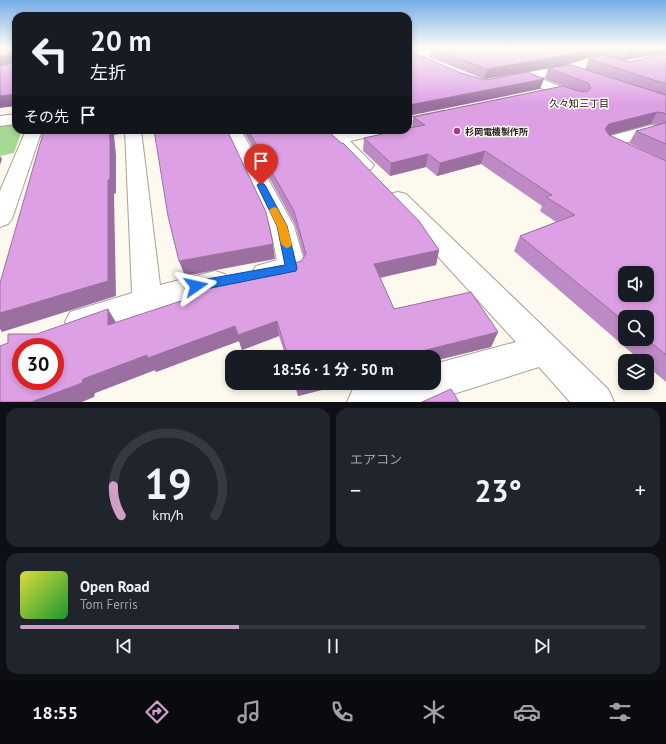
<!DOCTYPE html>
<html lang="ja">
<head>
<meta charset="utf-8">
<style>
	body { margin:0; font-family:"PT Sans","Noto Sans JP",sans-serif; background:#20242c; color:#f1f3f6; height:100vh; display:flex; flex-direction:column; font-size:15px; white-space:nowrap }
	* { box-sizing:border-box; margin:0 }
	p { font-size:13px; color:#9ea1a6 }
	.icon { flex:none; width:22px; height:22px; fill:none; stroke:currentColor; stroke-width:2; stroke-linecap:round; stroke-linejoin:round }
	.map { position:relative; height:402px; overflow:hidden }
	.panel { display:flex; flex-direction:column; gap:6px; padding:6px; background:#0d0f14; flex:1 }
	.panel>* { flex:none }
	.guide { position:absolute; left:12px; top:12px; width:400px; height:122px; border-radius:12px; box-shadow:0 2px 6px #0003; background:#171b24; color:#f1f3f6; overflow:hidden }
	.tools { position:absolute; left:618px; top:266px; display:grid; gap:8px }
	.tools a { display:grid; place-items:center; width:36px; height:36px; border-radius:8px; background:#171b24; box-shadow:0 2px 6px #0003; font-size:20px }
	.speed { position:absolute; left:12px; top:338px; display:flex; gap:8px; font-size:20px; font-weight:700; text-align:center }
	.speed>* { display:grid; place-content:center; width:52px; height:52px; border-radius:50%; background:#171b24; box-shadow:0 2px 6px #0003; line-height:1 }
	.speed .limit { border:6px solid #d22; background:#fff; color:#111 }
	.pin { position:absolute; display:grid; place-items:center; width:34px; height:34px; color:#fff; margin:-41px -17px; border-radius:50% 50% 50% 0; rotate:-45deg; box-shadow:0 0 4px #0007 }
	.pin .icon { rotate:45deg }
	.me { position:absolute; width:44px; margin:-22px; rotate:79deg; stroke-linejoin:round; filter:drop-shadow(0 0 3px #0008) }
	.turn { display:flex; align-items:center; gap:14px; height:84px; padding:0 12px; font-size:18px }
	.turn .icon { width:52px; height:52px; stroke-width:2.5 }
	.turn b { display:block; font-size:28px; line-height:34px }
	.then { display:flex; align-items:center; height:38px; padding:0 12px; background:#0003; gap:8px; font-size:15px }
	.big { font-size:30px; font-weight:700; line-height:1.1 }
	.panel .widget { flex:1; display:flex; flex-direction:column; justify-content:center; gap:6px; min-width:0; padding:0 14px; border-radius:12px; background:#20242c }
	.panel .dial { align-items:center; gap:0 }
	.dial svg { height:104px; overflow:visible; fill:none; stroke:#363941; stroke-width:7; stroke-linecap:round; text-anchor:middle }
	.dial text { fill:#f1f3f6; stroke:none }
	.song { display:flex; align-items:center; gap:12px }
	.cover { width:48px; height:48px; border-radius:6px; background:linear-gradient(135deg,hsl(60 70% 55%),hsl(130 70% 35%)) }
	.played { height:4px; border-radius:2px; background:linear-gradient(90deg,#d19ec8 35%,#363941 35%) }
	.keys { display:flex; justify-content:space-around; direction:ltr }
	.heat { display:flex; justify-content:space-between; align-items:center; font-size:22px; direction:ltr }
	.panel .tiles { flex:1; display:grid; gap:6px; grid-template-columns:1fr 1fr }
	.widget:last-child { grid-column:span 2 }
	.trip { position:absolute; left:225px; top:350px; width:216px; height:40px; border-radius:12px; background:#171b24; box-shadow:0 2px 6px #0003; font-weight:700; line-height:40px; text-align:center }
	.dock { display:flex; height:64px; justify-content:space-around; align-items:center; background:#090b0e; color:#9ea1a6 }
	.dock .icon { width:28px; height:28px }
	.dock .on { color:#d19ec8 }
	.dock b { font-size:18px; color:#f1f3f6 }
	.map>svg:first-child { display:block }
</style>
</head>
<body>
<div class="map">
<svg width="666" height="402" viewBox="0 0 666 402">
	<rect width="100%" height="100%" fill="#fef9ee"/>
	<path fill="#a6d994" d="M16,122V130H22L14,153L0,156V126Z"/>
	<g fill="none" stroke-linecap="round" stroke-linejoin="round">
		<path fill="#66a4e5" fill-rule="evenodd" d="M430,48H437L408,55V53Z"/>
		<defs>
			<g id="minor">
				<path d="M434,48H483L478,51L444,52L408,59V53Z"/>
				<path d="M568,65L580,69L582,72L576,76L567,73L539,78L565,88L567,91L565,94L539,100L534,99L532,96L534,93L546,90L521,80L519,77L525,73Z"/>
				<path d="M443,111L448,113L451,116L448,119L408,128V118Z"/>
				<path d="M16,114V124L0,126V116Z"/>
				<path d="M651,125L657,126L659,130L657,134L625,143L666,163V176L659,174L603,146L600,142L603,138Z"/>
				<path d="M26,130H42L12,219L8,224L0,227V191Z"/>
				<path d="M125,130H141L160,285L215,271L225,274L229,282L225,290L149,312L81,336L70,332L65,322L70,312L132,293Z"/>
				<path d="M225,130H241L294,226L306,268L302,275L266,284L256,280L252,273L256,266L277,260L270,226Z"/>
				<path d="M322,130H339L342,132L352,130H384L382,134L350,141L374,165L371,169L364,171L357,169Z"/>
				<path d="M398,192L406,194L608,389L614,402H570L539,367L428,402H347L353,389L367,383H434V364L516,342L390,204L387,199L390,194Z"/>
			</g>
		</defs>
		<use href="#minor" stroke="#a8a296" stroke-width="2"/>
		<use href="#minor" fill="#fff" fill-rule="evenodd"/>
	</g>
	<g fill="#be8ac5" fill-rule="evenodd">
		<path d="M430,48H666L625,60L630,62L666,53V161L629,143L636,131L658,125H657L651,124L609,135L666,161V382L647,366V361H641L514,251L520,236L556,222L540,211L542,206L481,164L437,176L426,167L390,176L363,151L364,138L412,128L413,117L564,86L545,79L548,68L585,69L589,59L601,55H598L566,65L484,79L429,57ZM625,317L647,339H625Z"/>
		<path d="M243,130H327L439,250L436,265L380,278L394,309L498,332L491,347L434,357H286L279,336L242,350L239,341L156,372L155,370L95,393L94,397L37,334L116,323L301,261L304,257L295,225Z"/>
		<path d="M294,383H349L298,396Z"/>
	</g>
	<g fill="#9b70a0">
		<path d="M408,48H427L408,51Z"/>
		<path d="M594,48H600L598,55L566,65L484,79L487,69Z"/>
		<path d="M649,48H666V53L625,60L629,51Z"/>
		<path d="M12,53L16,63L0,68V57Z"/>
		<path d="M544,79L540,89L408,116L409,105Z"/>
		<path d="M16,94V106L0,108V96Z"/>
		<path d="M657,112L651,124L603,137L605,129L609,124Z"/>
		<path d="M109,130H125L124,133L114,135L116,155V193L114,194L116,296L2,332L0,329V313L108,180Z"/>
		<path d="M485,151L481,164L437,176L440,163Z"/>
		<path d="M428,154L426,167L390,176L391,163Z"/>
		<path d="M0,156L2,159L0,165Z"/>
		<path d="M273,244L275,259L185,276L179,261Z"/>
		<path d="M439,250L436,265L373,279L374,264Z"/>
		<path d="M108,309L117,324L108,325Z"/>
		<path d="M277,321L279,336L242,350L239,341L156,372L155,370L95,393L94,397L82,402H31L83,379L147,355L235,326Z"/>
		<path d="M498,332L491,347L434,361V357H398Z"/>
		<path d="M296,383H349L298,396Z"/>
	</g>
	<g fill="#dda0e5" stroke="#9b70a0" fill-rule="evenodd">
		<path d="M0,48H16V94L0,96V66L12,63V53L0,57Z"/>
		<path d="M431,48H594L569,55L487,69Z"/>
		<path d="M612,48H649L629,51Z"/>
		<path d="M408,50L461,73L485,80L527,72L544,79L409,105L408,113Z"/>
		<path d="M666,53V84L589,59L602,55L630,62Z"/>
		<path d="M571,65L666,95V115L664,113L657,112L609,124L605,129L609,135L666,161V355L647,339V317H625V322L520,236L575,215L546,197L552,195L485,151L440,163L428,154L391,163L364,138L401,130H408V128L425,125L413,117L563,86L582,92L588,91L591,88L588,83L548,68ZM625,273H647V295H625Z"/>
		<path d="M666,121V144L636,131L665,123Z"/>
		<path d="M44,130H109L110,142V179L108,180V281L0,313V283Z"/>
		<path d="M154,130H227L266,212L273,244L179,261L168,216Z"/>
		<path d="M248,130H327L341,143H343L419,221L439,250L374,264L394,309L471,292L498,332L398,357H288L277,321L238,335L235,326L148,358L147,355L83,379L82,383L31,402H0V346L8,343V334H37L108,309V325L187,299L184,285L291,264L301,261L306,254L294,211ZM21,347H55V381H21Z"/>
		<path d="M451,389L459,402H422Z"/>
	</g>
	<linearGradient id="sky" x2="0" y2="1"><stop stop-color="#74aee7"/><stop offset="0.46" stop-color="#fffcf7"/><stop offset="1" stop-color="#fffcf7" stop-opacity="0"/></linearGradient>
	<rect width="666" height="104" fill="url(#sky)"/>
	<path fill="#1a73e8" stroke="#114b97" d="M261,182L265,185L287,226L297,268L296,271L196,291L192,289L190,286L192,283L196,281L285,265L277,226L257,185Z"/>
	<path fill="#f59e0b" d="M274,207L277,208L287,226L292,244L290,247L286,248L281,244L277,226L269,210Z"/>
	<circle fill="#a93690" stroke="#fef9ee" stroke-width="1.5" cx="457" cy="131" r="4"/>
	<g text-anchor="middle" dominant-baseline="central" stroke-width="3" stroke-linejoin="round" paint-order="stroke">
		<g font-size="9" font-weight="bold" fill="#22201b" stroke="#fef9ee" text-anchor="start">
			<text x="465" y="131">杉岡電機製作所</text>
		</g>
		<g font-size="10" fill="#22201b" stroke="#fef9ee">
			<text x="579" y="103">久々知三丁目</text>
		</g>
	</g>
</svg>
<div class="tools">
<a><svg class="icon" aria-label="sound" viewBox="0 0 24 24"><path d="M4 9h4l5-4v14l-5-4H4zM17 9q2 3 0 6"/></svg></a>
<a><svg class="icon" aria-label="search" viewBox="0 0 24 24"><circle cx="10" cy="10" r="6"/><path d="M15 15l6 6"/></svg></a>
<a><svg class="icon" aria-label="layers" viewBox="0 0 24 24"><path d="M12 4l9 5-9 5-9-5zM3 14l9 5 9-5"/></svg></a>
</div>
<div class="speed"><div class="limit">30</div></div>
<div class="pin" style="left:261px;top:185px;background:#d93025"><svg class="icon" aria-label="arrive" viewBox="0 0 24 24"><path d="M6 21V4h12l-3 4 3 4H6"/></svg></div>
<svg class="me" style="left:196px;top:286px" viewBox="-20 -20 40 40"><path d="M0-17L14 15 0 8-14 15z" fill="#1a73e8" stroke="#fff" stroke-width="4"/></svg>
<div class="trip">18:56 · 1 分 · 50 m</div>
<div class="guide">
<div class="turn"><svg class="icon" aria-label="left" viewBox="0 0 24 24"><path d="M17 20v-9H6M10 6l-5 5 5 5"/></svg><div><b>20 m</b>左折</div></div>
<div class="then">その先<svg class="icon" aria-label="arrive" viewBox="0 0 24 24"><path d="M6 21V4h12l-3 4 3 4H6"/></svg></div>
</div>
</div>
<section class="panel">
<div class="tiles">
<div class="widget dial"><svg viewBox="0 0 100 80">
<path d="M14 69A42 42 0 1 1 86 69"/>
<path d="M14 69A42 42 0 0 1 8 46" stroke="#d19ec8"/>
<text x="50" y="56" font-size="32" font-weight="700">19</text>
<text x="50" y="72" font-size="11">km/h</text>
</svg></div>
<div class="widget"><p>エアコン</p>
<div class="heat"><a>−</a><b class="big">23°</b><a>+</a></div>
</div>
<div class="widget">
<div class="song"><i class="cover"></i><div><b>Open Road</b><p>Tom Ferris</p></div></div>
<div class="played"></div>
<div class="keys"><svg class="icon" aria-label="previous" viewBox="0 0 24 24"><path d="M18 5L8 12l10 7zM5 5v14"/></svg><svg class="icon" aria-label="pause" viewBox="0 0 24 24"><path d="M8 5v14M16 5v14"/></svg><svg class="icon" aria-label="next" viewBox="0 0 24 24"><path d="M6 5l10 7-10 7zM19 5v14"/></svg></div>
</div>
</div>
</section>
<nav class="dock">
<b>18:55</b>
<svg class="icon on" aria-label="directions" viewBox="0 0 24 24"><path d="M12 3l9 9-9 9-9-9zM9 14v-3h6M13 9l2 2-2 2"/></svg>
<svg class="icon" aria-label="music" viewBox="0 0 24 24"><path d="M9 18V5l10-2v13"/><circle cx="6" cy="18" r="3"/><circle cx="16" cy="16" r="3"/></svg>
<svg class="icon" aria-label="phone" viewBox="0 0 24 24"><path d="M5 4h4l2 5-3 2q2 4 5 5l2-3 5 2v4C11 20 4 13 5 4z"/></svg>
<svg class="icon" aria-label="climate" viewBox="0 0 24 24"><path d="M12 3v18M4 7l16 10M4 17L20 7"/></svg>
<svg class="icon" aria-label="car" viewBox="0 0 24 24"><path d="M5 17H2v-5l4-1 3-4h7l3 4 3 1v5h-3M9 17h6M6 11h13"/><circle cx="7" cy="17" r="2"/><circle cx="17" cy="17" r="2"/></svg>
<svg class="icon" aria-label="filters" viewBox="0 0 24 24"><path d="M4 7h16M4 17h16"/><circle cx="9" cy="7" r="2"/><circle cx="15" cy="17" r="2"/></svg>
</nav>
</body>
</html>
